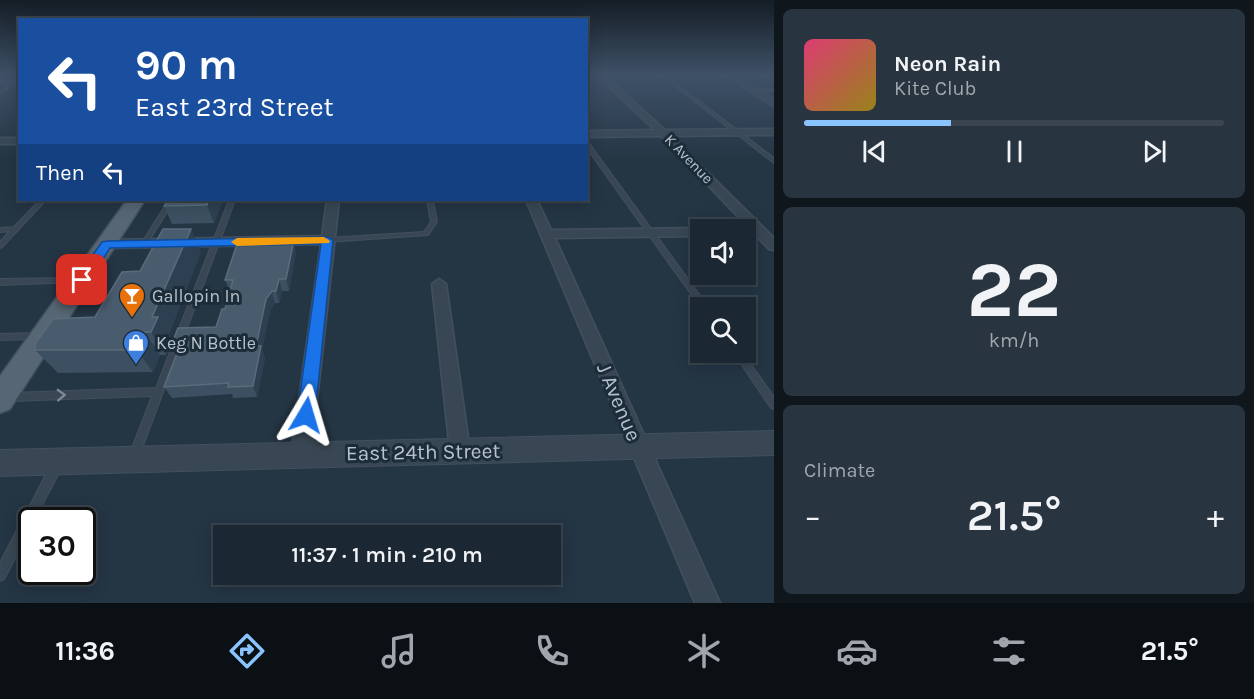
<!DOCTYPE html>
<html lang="en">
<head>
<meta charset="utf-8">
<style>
	body { margin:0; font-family:Karla,sans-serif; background:#28343f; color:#f1f3f6; height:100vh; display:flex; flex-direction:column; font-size:22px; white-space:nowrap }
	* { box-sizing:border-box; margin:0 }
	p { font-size:20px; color:#a0a6ac }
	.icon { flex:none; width:33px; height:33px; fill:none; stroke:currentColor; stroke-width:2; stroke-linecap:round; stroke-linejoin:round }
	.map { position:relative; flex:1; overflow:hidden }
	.panel { display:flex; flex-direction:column; gap:9px; padding:9px; background:#0f161c; width:480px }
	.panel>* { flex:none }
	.banner { position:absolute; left:18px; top:18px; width:570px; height:183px; border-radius:0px; box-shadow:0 3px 15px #0003,0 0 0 2px #39444e; background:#1a4fa0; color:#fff; overflow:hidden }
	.fabs { position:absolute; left:690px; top:219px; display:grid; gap:12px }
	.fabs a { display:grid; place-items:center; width:66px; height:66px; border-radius:0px; background:#1b2833; box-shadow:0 3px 15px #0003,0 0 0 2px #39444e; font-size:30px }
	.speed { position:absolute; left:18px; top:507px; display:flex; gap:12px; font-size:30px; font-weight:700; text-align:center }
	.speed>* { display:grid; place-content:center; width:78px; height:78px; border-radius:50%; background:#1b2833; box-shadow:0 3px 15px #0003,0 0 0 2px #39444e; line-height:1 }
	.speed .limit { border:3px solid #111; border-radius:9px; background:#fff; color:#111 }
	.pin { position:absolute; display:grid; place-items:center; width:51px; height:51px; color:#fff; margin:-26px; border-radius:12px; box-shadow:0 3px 9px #0006 }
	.me { position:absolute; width:66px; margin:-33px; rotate:7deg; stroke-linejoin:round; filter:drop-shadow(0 0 4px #0008) }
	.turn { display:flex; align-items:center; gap:21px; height:126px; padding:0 18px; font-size:27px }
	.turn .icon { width:78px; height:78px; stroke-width:2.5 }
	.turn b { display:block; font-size:42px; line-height:51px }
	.then { display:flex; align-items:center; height:57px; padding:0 18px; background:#0003; gap:12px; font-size:22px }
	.big { font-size:45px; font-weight:600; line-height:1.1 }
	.panel .card { flex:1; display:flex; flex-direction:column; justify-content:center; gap:9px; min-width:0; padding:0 21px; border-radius:9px; background:#28343f }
	.panel .dial { align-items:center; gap:0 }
	.dial b { font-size:78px; line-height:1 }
	.song { display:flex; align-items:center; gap:18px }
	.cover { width:72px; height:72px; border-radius:9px; background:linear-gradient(135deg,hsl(340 70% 55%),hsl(50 70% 35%)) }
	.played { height:6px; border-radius:3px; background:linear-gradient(90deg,#89c4ff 35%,#39444e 35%) }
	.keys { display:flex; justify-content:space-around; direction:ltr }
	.heat { display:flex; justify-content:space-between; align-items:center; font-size:33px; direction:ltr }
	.trip { position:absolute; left:213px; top:525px; width:348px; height:60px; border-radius:0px; background:#1b2833; box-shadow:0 3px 15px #0003,0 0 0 2px #39444e; font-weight:600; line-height:60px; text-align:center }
	.dock { display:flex; height:96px; justify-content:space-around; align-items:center; background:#0b1014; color:#a0a6ac }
	.dock .icon { width:42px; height:42px }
	.dock .current { color:#89c4ff }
	.dock b { font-size:27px; color:#f1f3f6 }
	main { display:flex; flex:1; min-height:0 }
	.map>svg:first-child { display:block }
</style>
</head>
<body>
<main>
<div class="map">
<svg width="774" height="603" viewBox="0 0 774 603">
	<rect width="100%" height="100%" fill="#243544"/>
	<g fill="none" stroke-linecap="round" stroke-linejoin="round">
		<defs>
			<g id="service">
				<path d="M0,76H5L0,79Z"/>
				<path d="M662,76H666L774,158V163Z"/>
				<path d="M15,81L18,82L0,94V91Z"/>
				<path d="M753,89H774V91H752V89Z"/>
				<path d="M586,142H588L709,308H701L586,147Z"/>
				<path d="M40,200H46L2,247L0,248V242L10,231L0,232V228L14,227Z"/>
				<path d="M169,200H175L146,245H142L141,244Z"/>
				<path d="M229,200H235L138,459L134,461L130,459L129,456L152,396L10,401L7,400L5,397L7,394L10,393L156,388Z"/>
				<path d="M427,200H433L437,222L428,235L327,242L324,240L327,238L424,232L431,222Z"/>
				<path d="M76,278L80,280L76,282L0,285V279Z"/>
				<path d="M37,333L40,334L41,336L40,338L37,339L0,340V334Z"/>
				<path d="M733,352H742L774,397V409L771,408Z"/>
				<path d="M56,462L60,463L61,467L60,471L34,520H32V526L4,579L0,581V563L52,463Z"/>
			</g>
			<g id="minor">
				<path d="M597,76H605L665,130L774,129V135L671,136L774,238V250L769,249L661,136L586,137V131L655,130Z"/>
				<rect x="0" y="80" width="20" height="4"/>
				<rect x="0" y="138" width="20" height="6"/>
				<path d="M327,200H339L311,455L308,462L301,465L294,462L291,455L321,244L107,248L100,244L107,240L322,236Z"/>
				<path d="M526,200H537L551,230L700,228L705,230H700V236L555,238L720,603H695Z"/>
				<path d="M439,279L446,284L470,451L467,458L460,461L453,458L450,451L432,284Z"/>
			</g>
			<g id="tertiary">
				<path d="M725,76H737L774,99V107Z"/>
				<path d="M774,431V455L0,476V450Z"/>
			</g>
			<path id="primary" d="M127,200H145L10,409L0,413V376Z"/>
		</defs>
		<use href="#service" stroke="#42505d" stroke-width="2"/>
		<use href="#minor" stroke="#42505d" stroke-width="3"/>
		<use href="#tertiary" stroke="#42505d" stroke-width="2"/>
		<use href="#primary" stroke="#42505d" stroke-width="3"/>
		<use href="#service" fill="#394754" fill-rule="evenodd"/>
		<use href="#minor" fill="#394754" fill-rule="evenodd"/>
		<use href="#tertiary" fill="#394754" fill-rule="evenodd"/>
		<use href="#primary" fill="#576674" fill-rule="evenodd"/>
	</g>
	<g fill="#3c5061">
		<path d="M168,200H223L214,223L172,224L164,206Z"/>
		<path d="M201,252L169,334L172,340L166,355H160L153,372L58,373L35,350L95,317L140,271Z"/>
		<path d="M296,252L289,291H282L279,303H275L270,311L262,349L265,358L257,397L233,398L232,394L172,398L164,387L178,352L172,343L216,327L225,309L230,292L225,280Z"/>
	</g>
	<g fill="#2d4051">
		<path d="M209,200H223L214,223L207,205Z"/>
		<path d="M191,229L201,252L169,334L172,340L166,355L151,332L152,317Z"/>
		<path d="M294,240L296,252L289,291L286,279Z"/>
		<path d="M279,279L282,291L279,303L276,291Z"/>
		<path d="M272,291L275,303L270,311L262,349L265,358L257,397L253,386L256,346L266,299Z"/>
		<path d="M145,332L160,355L153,372L137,350Z"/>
	</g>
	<g fill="#495c6d" stroke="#5a6c7c" stroke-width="1.5">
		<path d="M168,200H209L207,205L164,206Z"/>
		<path d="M163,229H191L152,317H158L151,332H145L137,350H35V344L53,319L95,317L122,272L140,271Z"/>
		<path d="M294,240L286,279H279L276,291H272L266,299L256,346H261L253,386L228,387L229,383L164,387L181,343H172L178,328L216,327L222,309H225L233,280H225L238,241Z"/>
	</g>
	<defs><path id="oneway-chevron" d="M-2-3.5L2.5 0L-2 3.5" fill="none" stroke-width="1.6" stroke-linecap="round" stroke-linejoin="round" transform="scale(1.5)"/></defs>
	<use stroke="#7e8b97" href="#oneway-chevron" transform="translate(61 395) rotate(-2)"/>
	<linearGradient id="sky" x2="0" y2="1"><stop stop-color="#141d25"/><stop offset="0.47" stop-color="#3f5167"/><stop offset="1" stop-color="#3f5167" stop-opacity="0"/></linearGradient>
	<rect width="774" height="160" fill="url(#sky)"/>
	<path fill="#1a73e8" stroke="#114b97" stroke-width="1.5" d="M327,237L333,240L315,415L312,420L306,422L300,420L297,415L321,244L110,248L87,284L82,285L75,280L102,242L107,241Z"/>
	<path fill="#f59e0b" d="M324,237L330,241L329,243L237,246L231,242L237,238Z"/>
	<defs>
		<symbol id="bar-pin" viewBox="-11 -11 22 30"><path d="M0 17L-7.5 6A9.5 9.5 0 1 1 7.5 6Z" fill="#e8710a" stroke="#1d2c39"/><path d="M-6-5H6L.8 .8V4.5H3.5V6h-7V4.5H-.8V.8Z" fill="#fff"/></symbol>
		<symbol id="shop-pin" viewBox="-11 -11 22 30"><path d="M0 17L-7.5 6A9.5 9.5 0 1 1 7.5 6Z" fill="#3f7fe0" stroke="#1d2c39"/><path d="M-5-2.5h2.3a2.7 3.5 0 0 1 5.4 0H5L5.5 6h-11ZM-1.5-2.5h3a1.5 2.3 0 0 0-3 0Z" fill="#fff"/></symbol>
	</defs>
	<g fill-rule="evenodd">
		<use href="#bar-pin" x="117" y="281" width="30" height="40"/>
		<use href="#shop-pin" x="121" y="328" width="30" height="40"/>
	</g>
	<g text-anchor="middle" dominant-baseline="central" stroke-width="6" stroke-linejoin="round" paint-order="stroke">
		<g font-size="15" fill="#b6c2cd" stroke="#1d2c39">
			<text transform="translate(689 159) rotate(46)">K Avenue</text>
		</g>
		<g font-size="18" fill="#b6c2cd" stroke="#1d2c39" text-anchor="start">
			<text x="152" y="296">Gallopin In</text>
			<text x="156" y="343">Keg N Bottle</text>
		</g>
		<g font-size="21" fill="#b6c2cd" stroke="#1d2c39">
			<text transform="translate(619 402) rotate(67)">J Avenue</text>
			<text transform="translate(423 452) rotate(-1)">East 24th Street</text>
		</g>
	</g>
</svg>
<div class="fabs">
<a><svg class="icon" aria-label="sound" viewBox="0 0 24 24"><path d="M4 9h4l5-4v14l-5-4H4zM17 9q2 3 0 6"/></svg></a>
<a><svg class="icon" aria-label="search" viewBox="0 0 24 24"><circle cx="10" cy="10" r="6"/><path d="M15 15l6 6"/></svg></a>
</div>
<div class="speed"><div class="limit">30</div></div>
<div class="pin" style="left:82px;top:280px;background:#d93025"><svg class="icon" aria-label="arrive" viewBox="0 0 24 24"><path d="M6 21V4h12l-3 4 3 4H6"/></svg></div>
<svg class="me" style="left:306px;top:415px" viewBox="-20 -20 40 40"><path d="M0-17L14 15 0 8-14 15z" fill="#1a73e8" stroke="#fff" stroke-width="4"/></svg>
<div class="trip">11:37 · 1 min · 210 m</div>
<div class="banner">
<div class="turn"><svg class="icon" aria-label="left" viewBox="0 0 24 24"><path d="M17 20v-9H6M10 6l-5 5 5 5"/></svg><div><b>90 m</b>East 23rd Street</div></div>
<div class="then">Then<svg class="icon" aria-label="left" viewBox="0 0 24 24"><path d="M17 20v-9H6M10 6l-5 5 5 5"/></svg></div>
</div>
</div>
<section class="panel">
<div class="card">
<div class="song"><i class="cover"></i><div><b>Neon Rain</b><p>Kite Club</p></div></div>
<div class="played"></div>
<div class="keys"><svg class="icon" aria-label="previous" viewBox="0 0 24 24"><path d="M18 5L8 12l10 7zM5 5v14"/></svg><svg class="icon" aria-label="pause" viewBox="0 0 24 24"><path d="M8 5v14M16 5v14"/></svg><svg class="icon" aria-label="next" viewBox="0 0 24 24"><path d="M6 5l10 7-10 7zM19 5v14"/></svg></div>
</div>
<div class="card dial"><b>22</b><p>km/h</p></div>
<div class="card"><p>Climate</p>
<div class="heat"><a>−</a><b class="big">21.5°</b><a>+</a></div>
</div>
</section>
</main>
<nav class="dock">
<b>11:36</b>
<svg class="icon current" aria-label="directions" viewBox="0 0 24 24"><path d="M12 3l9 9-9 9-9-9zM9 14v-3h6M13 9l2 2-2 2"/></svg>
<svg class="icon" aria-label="music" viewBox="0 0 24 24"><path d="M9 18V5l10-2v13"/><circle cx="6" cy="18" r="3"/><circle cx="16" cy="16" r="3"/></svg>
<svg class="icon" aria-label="phone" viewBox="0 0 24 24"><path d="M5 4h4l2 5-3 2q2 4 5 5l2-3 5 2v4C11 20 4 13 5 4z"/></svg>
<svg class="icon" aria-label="climate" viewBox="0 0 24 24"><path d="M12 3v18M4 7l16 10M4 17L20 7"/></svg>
<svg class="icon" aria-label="car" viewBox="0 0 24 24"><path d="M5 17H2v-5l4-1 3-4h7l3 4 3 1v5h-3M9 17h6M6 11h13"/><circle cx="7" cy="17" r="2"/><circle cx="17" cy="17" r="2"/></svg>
<svg class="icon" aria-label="filters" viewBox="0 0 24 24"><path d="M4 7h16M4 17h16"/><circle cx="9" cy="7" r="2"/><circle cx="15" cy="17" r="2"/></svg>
<b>21.5°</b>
</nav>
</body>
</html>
